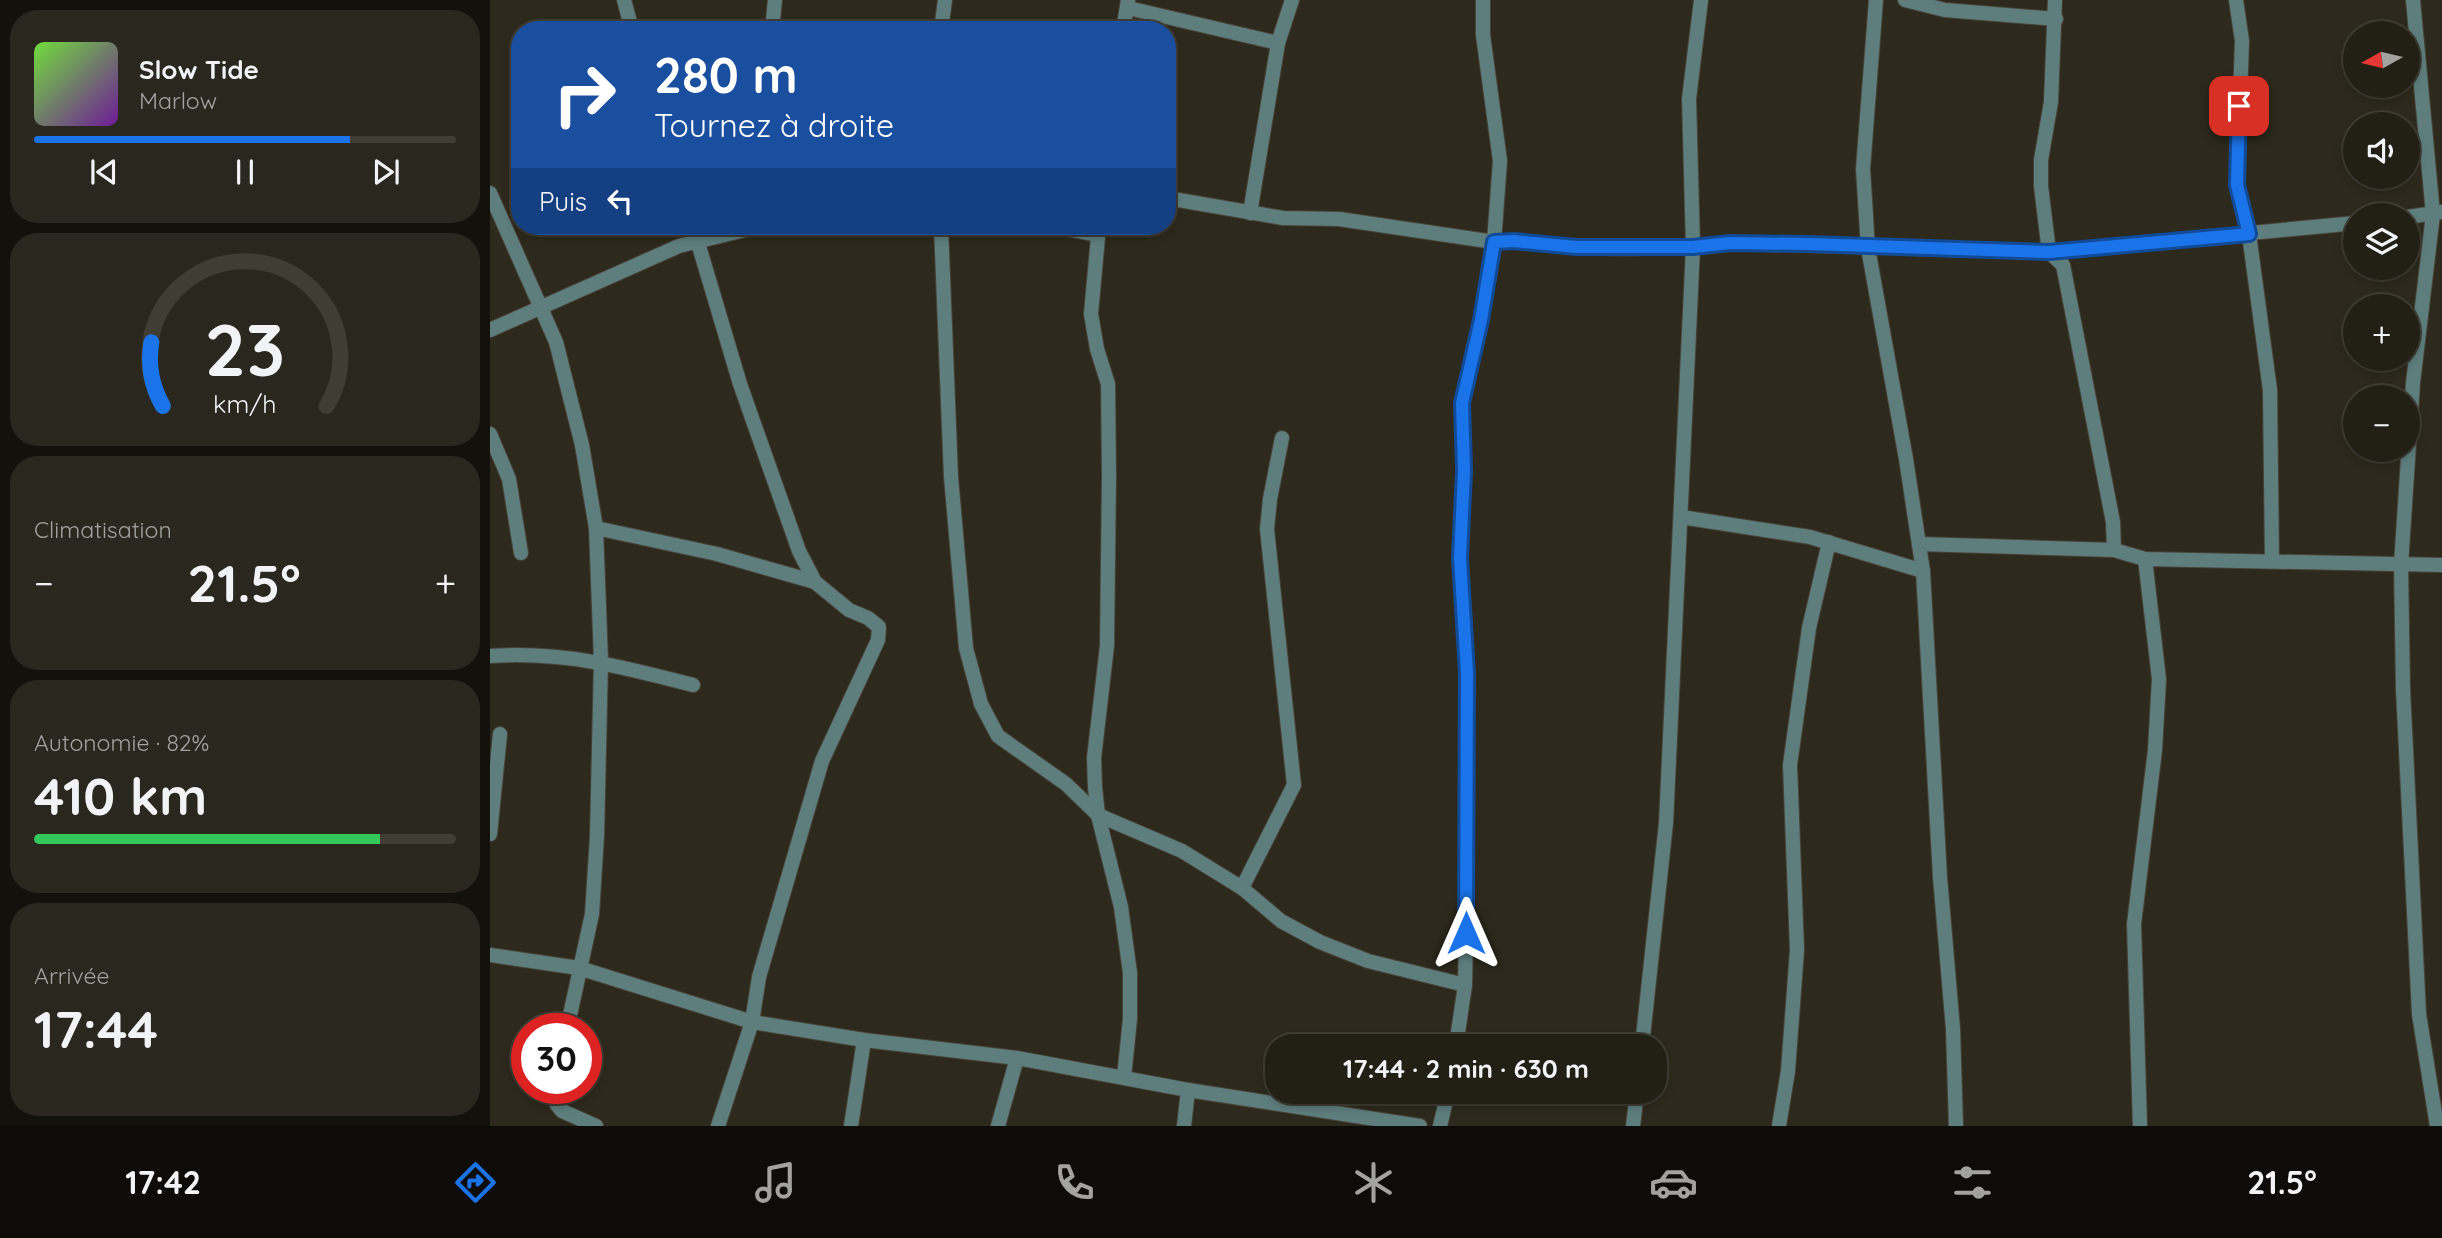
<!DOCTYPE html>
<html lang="fr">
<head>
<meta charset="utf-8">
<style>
	body { margin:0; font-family:Quicksand,sans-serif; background:#2a271e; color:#f1f3f6; height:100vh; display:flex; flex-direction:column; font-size:26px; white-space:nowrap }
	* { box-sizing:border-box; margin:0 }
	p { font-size:23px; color:#a2a2a0 }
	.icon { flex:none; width:38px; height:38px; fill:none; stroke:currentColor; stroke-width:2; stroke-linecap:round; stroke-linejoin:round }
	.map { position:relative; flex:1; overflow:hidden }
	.panel { display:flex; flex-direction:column; gap:10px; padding:10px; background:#13110c; width:490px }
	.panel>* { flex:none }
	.guide { position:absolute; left:21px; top:21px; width:665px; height:214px; border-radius:28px; box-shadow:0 4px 10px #0003,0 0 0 2px #3f3d34; background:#1a4fa0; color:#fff; overflow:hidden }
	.needle { width:46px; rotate:262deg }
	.tools { position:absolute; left:1853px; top:21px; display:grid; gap:14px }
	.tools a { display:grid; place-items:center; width:77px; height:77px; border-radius:50%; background:#221f15; box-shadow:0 4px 10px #0003,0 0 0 2px #3f3d34; font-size:35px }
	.speed { position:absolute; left:21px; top:1013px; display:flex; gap:14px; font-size:35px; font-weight:700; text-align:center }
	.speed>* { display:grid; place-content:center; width:91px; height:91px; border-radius:50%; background:#221f15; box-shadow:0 4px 10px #0003,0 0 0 2px #3f3d34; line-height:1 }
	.speed .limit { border:10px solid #d22; background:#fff; color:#111 }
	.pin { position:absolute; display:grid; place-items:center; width:60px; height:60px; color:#fff; margin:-30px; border-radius:14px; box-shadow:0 4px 10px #0006 }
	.me { position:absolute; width:77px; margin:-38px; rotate:0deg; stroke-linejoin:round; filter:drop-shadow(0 0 5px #0008) }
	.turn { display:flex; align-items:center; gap:24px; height:147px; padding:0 28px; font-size:32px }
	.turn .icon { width:91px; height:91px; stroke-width:2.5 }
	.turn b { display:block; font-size:49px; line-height:60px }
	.then { display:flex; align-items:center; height:66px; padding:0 28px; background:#0003; gap:14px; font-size:26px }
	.big { font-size:52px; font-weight:800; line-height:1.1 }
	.panel .tile { flex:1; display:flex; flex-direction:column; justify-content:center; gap:10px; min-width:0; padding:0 24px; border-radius:28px; background:#2a271e }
	.panel .dial { align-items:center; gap:0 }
	.dial svg { height:182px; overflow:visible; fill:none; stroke:#3f3d34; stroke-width:7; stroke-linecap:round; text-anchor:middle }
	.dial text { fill:#f1f3f6; stroke:none }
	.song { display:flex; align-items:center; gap:21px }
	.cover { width:84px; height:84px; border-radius:10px; background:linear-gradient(135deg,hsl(100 70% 55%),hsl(280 70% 35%)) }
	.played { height:7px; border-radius:4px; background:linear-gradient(90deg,#1a73e8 75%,#3f3d34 75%) }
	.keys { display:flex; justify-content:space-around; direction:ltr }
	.heat { display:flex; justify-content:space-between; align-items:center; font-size:38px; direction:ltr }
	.charge { height:10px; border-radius:5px; background:linear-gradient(90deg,#34c759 82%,#3f3d34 0) }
	.trip { position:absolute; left:775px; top:1034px; width:402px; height:70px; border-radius:28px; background:#221f15; box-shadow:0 4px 10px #0003,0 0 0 2px #3f3d34; font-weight:800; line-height:70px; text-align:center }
	.menu { display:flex; height:112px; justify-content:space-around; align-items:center; background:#0e0c08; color:#a2a2a0 }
	.menu .icon { width:49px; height:49px }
	.menu .current { color:#1a73e8 }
	.menu b { font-size:32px; color:#f1f3f6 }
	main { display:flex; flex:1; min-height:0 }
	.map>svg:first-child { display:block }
</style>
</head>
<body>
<main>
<section class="panel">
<div class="tile">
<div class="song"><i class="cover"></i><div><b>Slow Tide</b><p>Marlow</p></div></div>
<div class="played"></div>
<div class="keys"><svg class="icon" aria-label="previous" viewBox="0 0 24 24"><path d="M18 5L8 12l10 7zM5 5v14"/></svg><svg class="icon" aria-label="pause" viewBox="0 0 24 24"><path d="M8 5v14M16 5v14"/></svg><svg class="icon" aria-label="next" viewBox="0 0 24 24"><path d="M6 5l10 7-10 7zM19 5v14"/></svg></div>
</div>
<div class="tile dial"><svg viewBox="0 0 100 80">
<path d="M14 69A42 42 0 1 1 86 69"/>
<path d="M14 69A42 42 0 0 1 9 41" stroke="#1a73e8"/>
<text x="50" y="56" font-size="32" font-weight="700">23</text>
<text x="50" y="72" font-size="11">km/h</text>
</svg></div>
<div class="tile"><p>Climatisation</p>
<div class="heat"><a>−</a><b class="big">21.5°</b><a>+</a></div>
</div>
<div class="tile"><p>Autonomie · 82%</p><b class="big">410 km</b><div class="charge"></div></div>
<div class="tile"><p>Arrivée</p><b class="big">17:44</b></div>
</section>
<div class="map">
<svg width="1952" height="1126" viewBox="0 0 1952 1126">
	<rect width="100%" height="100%" fill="#2d291c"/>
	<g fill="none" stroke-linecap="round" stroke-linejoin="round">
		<defs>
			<g id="minor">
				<path d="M134,0L142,30"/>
				<path d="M1386,0L1373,169L1378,248L1416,459L1433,571L1450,877L1463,1029L1466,1126"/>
				<path d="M1415,0L1455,10L1566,19"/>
				<path d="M1565,0L1561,102L1551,160V186L1559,252L1573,265L1623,522L1624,550"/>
				<path d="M1746,0L1752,41L1747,185L1759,234L1780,390L1782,561"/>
				<path d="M1923,0L1943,214L1923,383L1911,565L1913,689L1929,1014L1947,1126"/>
				<path d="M638,8L788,43"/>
				<path d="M282,30L285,0"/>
				<path d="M451,30L455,0"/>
				<path d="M633,30L638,0"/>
				<path d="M0,193L66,342L92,445L106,528L111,661L107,836L102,914L77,1029"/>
				<path d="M677,198L793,218L849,219L1004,242C1031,240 1057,245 1085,247C1136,250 1189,248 1240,243L1559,252L1866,223"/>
				<path d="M760,213L788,43L802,0"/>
				<path d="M1918,217L1951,212"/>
				<path d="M203,226L250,384L309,551L325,582L359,610L378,618L389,627L388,640L332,761L269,977L262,1022L228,1126"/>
				<path d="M451,226L461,477L476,648L491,704L508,736L576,784L608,815L692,851L752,888L791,921L830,942L878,961L975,985"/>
				<path d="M562,226L607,235"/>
				<path d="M609,226L601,314L607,349L618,384L619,475L617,646L604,758L605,787L608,815L631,907L640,973V1019L634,1077"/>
				<path d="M0,330L189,246L271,226"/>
				<path d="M0,434L19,479L31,553"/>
				<path d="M1191,517L1320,537L1433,571"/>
				<path d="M106,528L227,554L325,582"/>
				<path d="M1429,544L1624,550L1655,559L1952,565"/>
				<path d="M0,656C73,651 134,667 203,685"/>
				<path d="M0,834L10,734"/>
				<path d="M752,888L804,785L777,529L780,499L792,438"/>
				<path d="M0,955L89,968L262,1022L374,1040L527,1058L698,1090L930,1126"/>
				<path d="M966,1046L975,985L976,933L977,672L969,558L974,471L972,403L991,320L1004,242L1010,161L993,35V0"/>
				<path d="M1152,1046L1176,823L1203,247L1199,99L1211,0"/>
				<path d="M68,1088L67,1105L72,1111L106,1126"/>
				<path d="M361,1126L374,1040"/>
				<path d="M508,1126L527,1058"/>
				<path d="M694,1126L698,1090"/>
				<path d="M950,1126L958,1092"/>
				<path d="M1143,1126L1147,1092"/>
				<path d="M1289,1126L1298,1071L1307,950L1300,765L1319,628L1339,542"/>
				<path d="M1650,1126L1644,924L1665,750L1669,679L1655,559"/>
			</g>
		</defs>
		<use href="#minor" stroke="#484438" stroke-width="16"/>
		<use href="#minor" stroke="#5e7e7e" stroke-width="14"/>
	</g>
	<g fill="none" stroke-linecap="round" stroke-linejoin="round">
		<defs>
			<path id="route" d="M976,933L977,673L970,558L974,471L972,403L991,320L1004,242L1024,241L1086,247H1203L1240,243L1319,244L1559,252L1759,234L1747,185L1749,106"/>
		</defs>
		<use href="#route" stroke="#114b97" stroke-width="18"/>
		<use href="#route" stroke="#1a73e8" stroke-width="12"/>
	</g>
</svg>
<div class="tools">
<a><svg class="needle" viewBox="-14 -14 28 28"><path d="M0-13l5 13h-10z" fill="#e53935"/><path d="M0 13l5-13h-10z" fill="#a2a2a0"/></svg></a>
<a><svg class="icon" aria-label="sound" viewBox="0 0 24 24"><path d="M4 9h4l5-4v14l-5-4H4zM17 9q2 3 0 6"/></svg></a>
<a><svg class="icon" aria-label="layers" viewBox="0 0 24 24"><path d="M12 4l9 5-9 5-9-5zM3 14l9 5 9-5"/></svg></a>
<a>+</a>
<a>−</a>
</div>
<div class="speed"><div class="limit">30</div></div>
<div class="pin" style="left:1749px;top:106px;background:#d93025"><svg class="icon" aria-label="arrive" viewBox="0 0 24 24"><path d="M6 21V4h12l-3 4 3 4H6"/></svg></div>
<svg class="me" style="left:976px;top:933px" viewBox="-20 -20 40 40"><path d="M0-17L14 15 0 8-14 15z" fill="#1a73e8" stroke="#fff" stroke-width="4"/></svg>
<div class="trip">17:44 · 2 min · 630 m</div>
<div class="guide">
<div class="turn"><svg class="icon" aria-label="right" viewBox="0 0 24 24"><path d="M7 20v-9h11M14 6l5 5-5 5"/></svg><div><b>280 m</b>Tournez à droite</div></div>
<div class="then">Puis<svg class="icon" aria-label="left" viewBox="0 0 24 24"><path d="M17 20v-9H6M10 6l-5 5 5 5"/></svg></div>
</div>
</div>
</main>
<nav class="menu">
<b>17:42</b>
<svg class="icon current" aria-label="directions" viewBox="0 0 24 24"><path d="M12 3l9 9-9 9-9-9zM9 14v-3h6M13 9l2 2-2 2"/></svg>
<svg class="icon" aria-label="music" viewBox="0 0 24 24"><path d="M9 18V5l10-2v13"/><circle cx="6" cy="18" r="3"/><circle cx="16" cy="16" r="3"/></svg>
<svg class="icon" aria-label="phone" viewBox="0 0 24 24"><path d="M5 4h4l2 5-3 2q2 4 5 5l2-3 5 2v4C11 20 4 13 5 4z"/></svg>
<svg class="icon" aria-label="climate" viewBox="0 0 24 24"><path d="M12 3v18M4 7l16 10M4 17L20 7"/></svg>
<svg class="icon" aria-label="car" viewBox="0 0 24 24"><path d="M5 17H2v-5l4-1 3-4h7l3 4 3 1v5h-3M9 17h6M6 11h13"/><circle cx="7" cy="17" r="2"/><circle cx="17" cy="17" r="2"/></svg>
<svg class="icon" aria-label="filters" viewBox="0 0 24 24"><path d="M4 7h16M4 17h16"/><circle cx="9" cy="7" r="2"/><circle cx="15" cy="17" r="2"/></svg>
<b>21.5°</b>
</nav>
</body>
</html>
